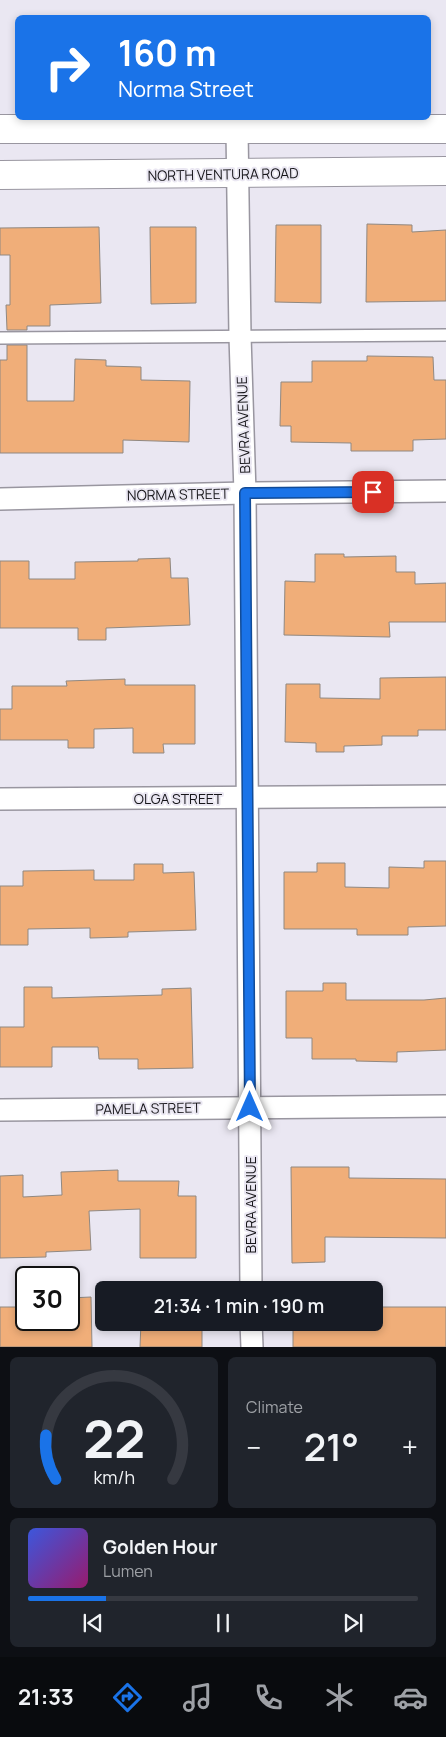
<!DOCTYPE html>
<html lang="en">
<head>
<meta charset="utf-8">
<style>
	body { margin:0; font-family:Manrope,sans-serif; background:#20242c; color:#f1f3f6; height:100vh; display:flex; flex-direction:column; font-size:19px; white-space:nowrap }
	* { box-sizing:border-box; margin:0 }
	p { font-size:16px; color:#9ea1a6 }
	.icon { flex:none; width:28px; height:28px; fill:none; stroke:currentColor; stroke-width:2; stroke-linecap:round; stroke-linejoin:round }
	.map { position:relative; height:1347px; overflow:hidden }
	.details { display:flex; flex-direction:column; gap:10px; padding:10px; background:#0d0f14; flex:1 }
	.details>* { flex:none }
	.banner { position:absolute; left:15px; top:15px; width:416px; height:105px; border-radius:8px; box-shadow:0 2px 8px #0003; background:#1a73e8; color:#fff; overflow:hidden }
	.speed { position:absolute; left:15px; top:1266px; display:flex; gap:10px; font-size:25px; font-weight:700; text-align:center }
	.speed>* { display:grid; place-content:center; width:65px; height:65px; border-radius:50%; background:#171b24; box-shadow:0 2px 8px #0003; line-height:1 }
	.speed .limit { border:2px solid #111; border-radius:8px; background:#fff; color:#111 }
	.pin { position:absolute; display:grid; place-items:center; width:42px; height:42px; color:#fff; margin:-21px; border-radius:10px; box-shadow:0 2px 8px #0006 }
	.me { position:absolute; width:55px; margin:-28px; rotate:0deg; stroke-linejoin:round; filter:drop-shadow(0 0 4px #0008) }
	.turn { display:flex; align-items:center; gap:18px; height:105px; padding:0 20px; font-size:22px }
	.turn .icon { width:65px; height:65px; stroke-width:2.5 }
	.turn b { display:block; font-size:35px; line-height:42px }
	.big { font-size:38px; font-weight:600; line-height:1.1 }
	.details .card { flex:1; display:flex; flex-direction:column; justify-content:center; gap:8px; min-width:0; padding:0 18px; border-radius:8px; background:#20242c }
	.details .dial { align-items:center; gap:0 }
	.dial svg { height:130px; overflow:visible; fill:none; stroke:#363941; stroke-width:7; stroke-linecap:round; text-anchor:middle }
	.dial text { fill:#f1f3f6; stroke:none }
	.song { display:flex; align-items:center; gap:15px }
	.cover { width:60px; height:60px; border-radius:8px; background:linear-gradient(135deg,hsl(230 70% 55%),hsl(320 70% 35%)) }
	.played { height:5px; border-radius:2px; background:linear-gradient(90deg,#1a73e8 20%,#363941 20%) }
	.keys { display:flex; justify-content:space-around; direction:ltr }
	.heat { display:flex; justify-content:space-between; align-items:center; font-size:28px; direction:ltr }
	.details .tiles { flex:1; display:grid; gap:10px; grid-template-columns:1fr 1fr }
	.card:last-child { grid-column:span 2 }
	.trip { position:absolute; left:95px; top:1281px; width:288px; height:50px; border-radius:8px; background:#171b24; box-shadow:0 2px 8px #0003; font-weight:600; line-height:50px; text-align:center }
	.tabs { display:flex; height:80px; justify-content:space-around; align-items:center; background:#090b0e; color:#9ea1a6 }
	.tabs .icon { width:35px; height:35px }
	.tabs .on { color:#1a73e8 }
	.tabs b { font-size:22px; color:#f1f3f6 }
	.map>svg:first-child { display:block }
</style>
</head>
<body>
<div class="map">
<svg width="446" height="1347" viewBox="0 0 446 1347">
	<rect width="100%" height="100%" fill="#eae7f2"/>
	<g fill="#f0ae79" stroke="#908881">
		<path d="M367,224L412,225V232L446,230V301L366,302Z"/>
		<path d="M276,225H321V303L275,302Z"/>
		<path d="M99,227L101,303L50,305V326H27V330H7L6,305H10V255H0V228Z"/>
		<path d="M150,227H196V303L151,304Z"/>
		<path d="M7,345H27V401H74L75,359L106,360V366L141,367V380L190,381L189,442L123,440V453H0V360H7Z"/>
		<path d="M367,356L433,357L434,380H446V439L413,440V451H351V443L291,442V426H280L281,382H312V361H367Z"/>
		<path d="M315,554H344V557L396,556V572H415V584L446,583V622H389L390,637L284,635L285,581L315,582Z"/>
		<path d="M170,558L171,578H188L190,625L106,628V640H78V628H0V561H29V579H75V562L138,561V559Z"/>
		<path d="M446,677V730H418V736H382V745L344,746V752H316V743L285,742L286,684H320V698L380,699V678Z"/>
		<path d="M125,679V685H195V744H163L164,753H133V728L94,729V748H68V740H0V709H12V686H67L66,681Z"/>
		<path d="M424,861H446V926L408,927V935H357V929H284V872H317V863H345V887L389,888V867L424,868Z"/>
		<path d="M134,864H163V873L194,872L196,930L128,932V937L90,938V928L28,929V945H0V886H23V871L94,870V880H134Z"/>
		<path d="M323,983H346V1000H424L446,998V1050L397,1052V1062L356,1061V1059H312V1038H286V991H323Z"/>
		<path d="M24,987H52V998L162,995V989L191,988L193,1068L138,1069V1059H99L98,1047H52V1067H0V1027H24Z"/>
		<path d="M291,1167H349V1178L446,1179V1238L325,1237V1262L292,1263Z"/>
		<path d="M118,1170V1181H179L178,1196H196V1258H140V1209L89,1211L91,1250L46,1252V1257L0,1258V1176L23,1175V1197L62,1195L61,1172Z"/>
		<path d="M91,1297L92,1347H0V1307H26V1320H69V1298Z"/>
		<path d="M374,1307H446V1347H293V1322H374Z"/>
		<path d="M141,1322H202V1347H140Z"/>
	</g>
	<g fill="none" stroke-linecap="round" stroke-linejoin="round">
		<defs>
			<path id="lane" d="M0,338L446,335"/>
			<g id="street">
				<path d="M237,130L240,336L245,493L251,1290"/>
				<path d="M0,499L245,493L446,491"/>
				<path d="M0,799L446,796"/>
				<path d="M0,1110L446,1106"/>
				<path d="M251,1322L252,1347"/>
			</g>
			<g id="secondary">
				<path d="M0,129H446"/>
				<path d="M0,175L446,171"/>
			</g>
		</defs>
		<use href="#lane" stroke="#9996a0" stroke-width="14"/>
		<use href="#street" stroke="#9996a0" stroke-width="24"/>
		<use href="#secondary" stroke="#9996a0" stroke-width="30"/>
		<use href="#lane" stroke="#fff" stroke-width="11"/>
		<use href="#street" stroke="#fff" stroke-width="21"/>
		<use href="#secondary" stroke="#fff" stroke-width="28"/>
	</g>
	<g fill="none" stroke-linecap="round" stroke-linejoin="round">
		<defs>
			<path id="route" d="M250,1107L245,493L373,492"/>
		</defs>
		<use href="#route" stroke="#114b97" stroke-width="12"/>
		<use href="#route" stroke="#1a73e8" stroke-width="9"/>
	</g>
	<g text-anchor="middle" dominant-baseline="central" stroke-width="4" stroke-linejoin="round" paint-order="stroke">
		<g font-size="14" fill="#17161a" stroke="#eae7f2">
			<text transform="translate(223 174) rotate(-1)">NORTH VENTURA ROAD</text>
			<text transform="translate(243 425) rotate(-92)">BEVRA AVENUE</text>
			<text transform="translate(178 494) rotate(-1)">NORMA STREET</text>
			<text x="178" y="798">OLGA STREET</text>
			<text transform="translate(148 1108) rotate(-1)">PAMELA STREET</text>
			<text transform="translate(250 1205) rotate(-90)">BEVRA AVENUE</text>
		</g>
	</g>
</svg>
<div class="speed"><div class="limit">30</div></div>
<div class="pin" style="left:373px;top:492px;background:#d93025"><svg class="icon" aria-label="arrive" viewBox="0 0 24 24"><path d="M6 21V4h12l-3 4 3 4H6"/></svg></div>
<svg class="me" style="left:250px;top:1107px" viewBox="-20 -20 40 40"><path d="M0-17L14 15 0 8-14 15z" fill="#1a73e8" stroke="#fff" stroke-width="4"/></svg>
<div class="trip">21:34 · 1 min · 190 m</div>
<div class="banner">
<div class="turn"><svg class="icon" aria-label="right" viewBox="0 0 24 24"><path d="M7 20v-9h11M14 6l5 5-5 5"/></svg><div><b>160 m</b>Norma Street</div></div>
</div>
</div>
<section class="details">
<div class="tiles">
<div class="card dial"><svg viewBox="0 0 100 80">
<path d="M14 69A42 42 0 1 1 86 69"/>
<path d="M14 69A42 42 0 0 1 8 42" stroke="#1a73e8"/>
<text x="50" y="56" font-size="32" font-weight="700">22</text>
<text x="50" y="72" font-size="11">km/h</text>
</svg></div>
<div class="card"><p>Climate</p>
<div class="heat"><a>−</a><b class="big">21°</b><a>+</a></div>
</div>
<div class="card">
<div class="song"><i class="cover"></i><div><b>Golden Hour</b><p>Lumen</p></div></div>
<div class="played"></div>
<div class="keys"><svg class="icon" aria-label="previous" viewBox="0 0 24 24"><path d="M18 5L8 12l10 7zM5 5v14"/></svg><svg class="icon" aria-label="pause" viewBox="0 0 24 24"><path d="M8 5v14M16 5v14"/></svg><svg class="icon" aria-label="next" viewBox="0 0 24 24"><path d="M6 5l10 7-10 7zM19 5v14"/></svg></div>
</div>
</div>
</section>
<nav class="tabs">
<b>21:33</b>
<svg class="icon on" aria-label="directions" viewBox="0 0 24 24"><path d="M12 3l9 9-9 9-9-9zM9 14v-3h6M13 9l2 2-2 2"/></svg>
<svg class="icon" aria-label="music" viewBox="0 0 24 24"><path d="M9 18V5l10-2v13"/><circle cx="6" cy="18" r="3"/><circle cx="16" cy="16" r="3"/></svg>
<svg class="icon" aria-label="phone" viewBox="0 0 24 24"><path d="M5 4h4l2 5-3 2q2 4 5 5l2-3 5 2v4C11 20 4 13 5 4z"/></svg>
<svg class="icon" aria-label="climate" viewBox="0 0 24 24"><path d="M12 3v18M4 7l16 10M4 17L20 7"/></svg>
<svg class="icon" aria-label="car" viewBox="0 0 24 24"><path d="M5 17H2v-5l4-1 3-4h7l3 4 3 1v5h-3M9 17h6M6 11h13"/><circle cx="7" cy="17" r="2"/><circle cx="17" cy="17" r="2"/></svg>
</nav>
</body>
</html>
